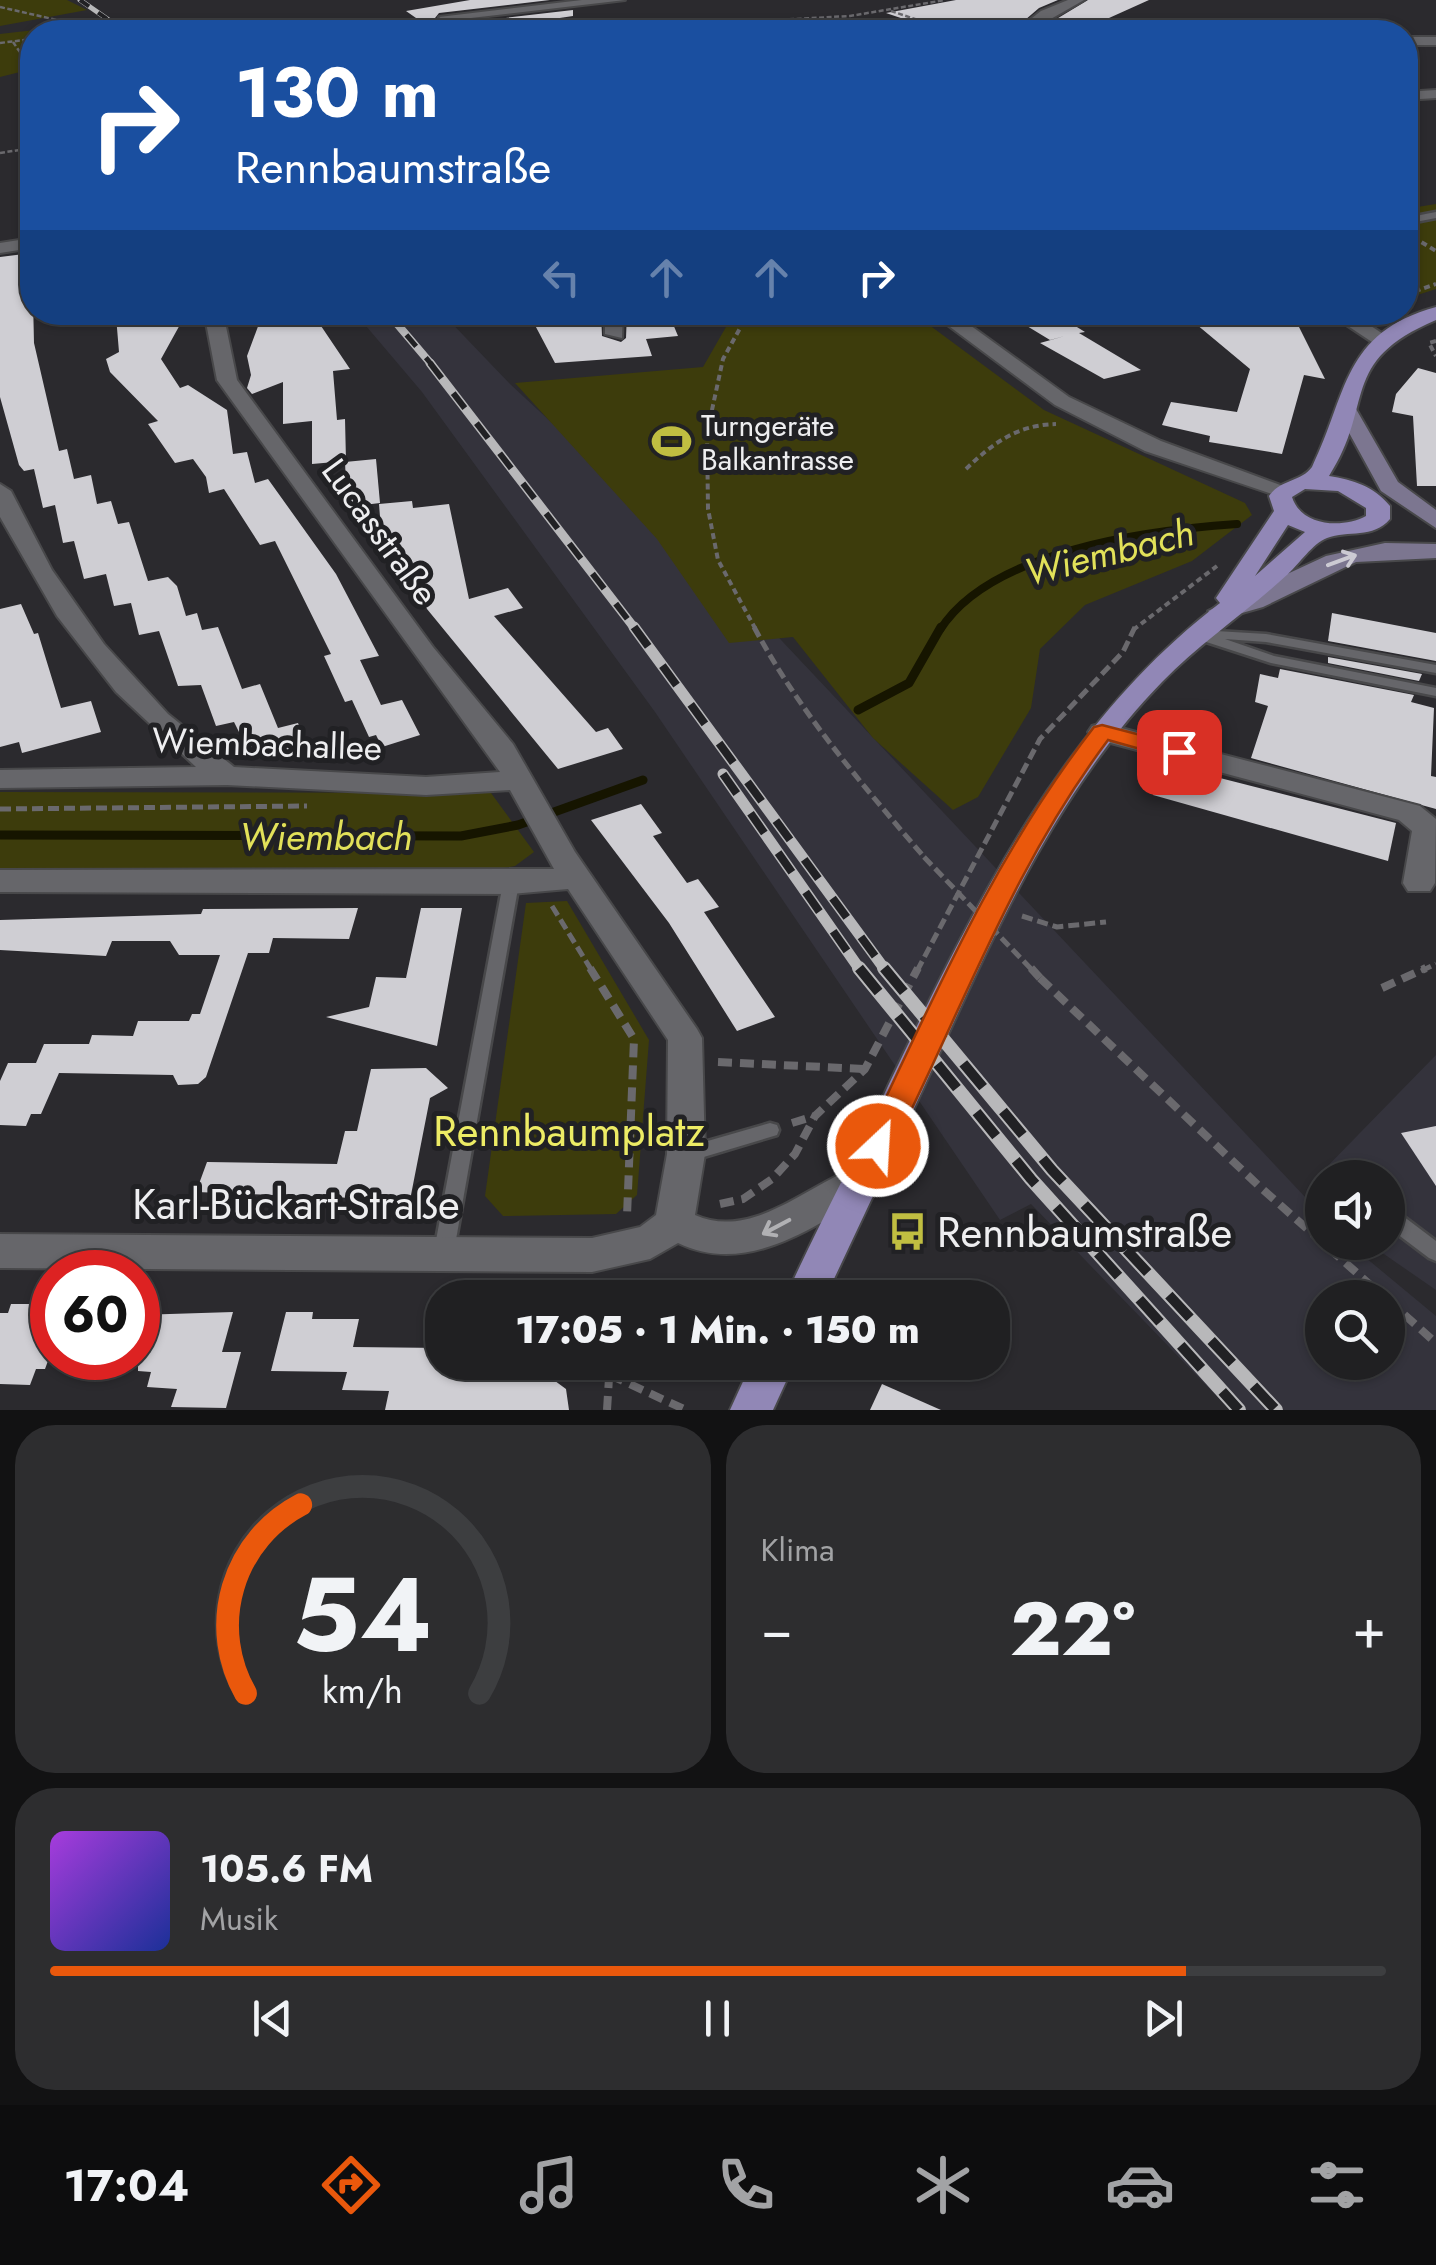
<!DOCTYPE html>
<html lang="de">
<head>
<meta charset="utf-8">
<style>
	body { margin:0; font-family:Jost,sans-serif; background:#2d2d2f; color:#f1f3f6; height:100vh; display:flex; flex-direction:column; font-size:38px; white-space:nowrap }
	* { box-sizing:border-box; margin:0 }
	p { font-size:32px; color:#a2a3a5 }
	.icon { flex:none; width:55px; height:55px; fill:none; stroke:currentColor; stroke-width:2; stroke-linecap:round; stroke-linejoin:round }
	.map { position:relative; height:1410px; overflow:hidden }
	.sheet { display:flex; flex-direction:column; gap:15px; padding:15px; background:#121213; flex:1 }
	.sheet>* { flex:none }
	.guide { position:absolute; left:20px; top:20px; width:1398px; height:305px; border-radius:40px; box-shadow:0 2px 8px #0004,0 0 0 2px #3d3e40; background:#1a4fa0; color:#fff; overflow:hidden }
	.tools { position:absolute; left:1305px; top:1160px; display:grid; gap:20px }
	.tools a { display:grid; place-items:center; width:100px; height:100px; border-radius:50%; background:#202022; box-shadow:0 2px 8px #0004,0 0 0 2px #3d3e40; font-size:50px }
	.speed { position:absolute; left:30px; top:1250px; display:flex; gap:20px; font-size:50px; font-weight:700; text-align:center }
	.speed>* { display:grid; place-content:center; width:130px; height:130px; border-radius:50%; background:#202022; box-shadow:0 2px 8px #0004,0 0 0 2px #3d3e40; line-height:1 }
	.speed .limit { border:15px solid #d22; background:#fff; color:#111 }
	.pin { position:absolute; display:grid; place-items:center; width:85px; height:85px; color:#fff; margin:-42px; border-radius:20px; box-shadow:0 5px 15px #0006 }
	.me { position:absolute; width:110px; margin:-55px; rotate:25deg; stroke-linejoin:round; filter:drop-shadow(0 0 8px #0008) }
	.turn { display:flex; align-items:center; gap:35px; height:210px; padding:0 50px; font-size:45px }
	.turn .icon { width:130px; height:130px; stroke-width:2.5 }
	.turn b { display:block; font-size:70px; line-height:85px }
	.lanes { display:flex; align-items:center; height:95px; padding:0 50px; background:#0003; justify-content:center; gap:50px; direction:ltr }
	.lanes .off { opacity:.35 }
	.big { font-size:75px; font-weight:800; line-height:1.1 }
	.sheet .tile { flex:1; display:flex; flex-direction:column; justify-content:center; gap:15px; min-width:0; padding:0 35px; border-radius:40px; background:#2d2d2f }
	.sheet .dial { align-items:center; gap:0 }
	.dial svg { height:260px; overflow:visible; fill:none; stroke:#3d3e40; stroke-width:7; stroke-linecap:round; text-anchor:middle }
	.dial text { fill:#f1f3f6; stroke:none }
	.song { display:flex; align-items:center; gap:30px }
	.cover { width:120px; height:120px; border-radius:15px; background:linear-gradient(135deg,hsl(280 70% 55%),hsl(230 70% 35%)) }
	.played { height:10px; border-radius:5px; background:linear-gradient(90deg,#ea580c 85%,#3d3e40 85%) }
	.keys { display:flex; justify-content:space-around; direction:ltr }
	.heat { display:flex; justify-content:space-between; align-items:center; font-size:55px; direction:ltr }
	.sheet .tiles { flex:1; display:grid; gap:15px; grid-template-columns:1fr 1fr }
	.tile:last-child { grid-column:span 2 }
	.trip { position:absolute; left:425px; top:1280px; width:585px; height:100px; border-radius:40px; background:#202022; box-shadow:0 2px 8px #0004,0 0 0 2px #3d3e40; font-weight:800; line-height:100px; text-align:center }
	.dock { display:flex; height:160px; justify-content:space-around; align-items:center; background:#0d0d0e; color:#a2a3a5 }
	.dock .icon { width:70px; height:70px }
	.dock .current { color:#ea580c }
	.dock b { font-size:45px; color:#f1f3f6 }
	.map>svg:first-child { display:block }
</style>
</head>
<body>
<div class="map">
<svg width="1436" height="1410" viewBox="0 0 1436 1410">
	<rect width="100%" height="100%" fill="#2b2a2e"/>
	<g fill="#34333c" fill-rule="evenodd">
		<path d="M355,313H442L510,384L752,609L1322,1215V1242L1348,1243L1436,1316V1410H1230L1031,1204L1000,1220L655,712L422,392ZM1322,1298H1388V1362H1322Z"/>
		<path d="M1436,1055V1290L1368,1243L1388,1242V1178H1322V1182L1318,1176Z"/>
	</g>
	<g fill="#3d3c0c">
		<path d="M0,0H67L87,10L0,26Z"/>
		<path d="M52,28L58,32H32V69L0,77V34Z"/>
		<path d="M1436,204V289L1405,299V209Z"/>
		<path d="M734,313H913L1044,410L1245,503L1252,515L1192,561L1085,605L1040,649L1031,708L978,797L953,810L873,738L793,637L729,643L657,539L515,383L703,367Z"/>
		<path d="M0,792L491,793L534,852L515,866L477,873L0,871Z"/>
		<path d="M567,901L649,1040L637,1195L616,1214L503,1216L485,1196L526,903Z"/>
	</g>
	<g fill="none" stroke-linecap="round" stroke-linejoin="round">
		<path stroke="#161500" stroke-width="8" d="M940,630C990,550 1150,530 1237,524"/>
		<g stroke="#161500" stroke-width="9">
			<path d="M858,710L909,683L941,627"/>
			<path d="M0,835L461,836L518,825L643,780"/>
		</g>
	</g>
	<g fill="#cfced3">
		<path d="M470,0H550L439,13L435,18L445,25L573,10V16L465,32H436L406,11Z"/>
		<path d="M956,0H1058L1039,8L1011,32H942L886,13Z"/>
		<path d="M1088,0H1149L1089,27L1088,32H1035Z"/>
		<path d="M32,253L34,343L59,451L67,449L74,479L91,475L97,504L111,501L118,524L129,522L148,581L168,577L177,586L186,616L197,613L202,630L218,627L242,689L260,684L278,728L298,723L308,750L266,760L260,744L247,748L234,722L216,726L201,685L178,686L159,631L139,635L131,603L114,606L106,574L84,579L74,541L63,543L55,505L43,508L34,469L24,471L19,465L0,397V257Z"/>
		<path d="M145,312H187L161,359L180,388L188,385L227,410L233,454L247,452L255,483L268,479L336,574L379,656L360,660L381,705L402,700L420,735L382,747L376,735L369,737L352,700L345,702L324,656L331,654L275,541L260,545L224,489L209,493L206,477L193,459L175,463L148,424L158,421L110,372L106,359L119,352L116,316Z"/>
		<path d="M528,312H601L602,336L621,342L626,338L627,312H668L678,336L646,339L652,356L555,363Z"/>
		<path d="M1056,314L1085,332L1079,333L1141,370L1104,379L1040,343L1065,336L1050,340L1022,323Z"/>
		<path d="M317,320L350,369L333,371L337,420L345,419L346,461L312,464V421L283,424V382L252,394L247,388L251,375L247,356L260,321Z"/>
		<path d="M1196,324L1299,327L1325,379L1304,375L1282,454L1209,442L1210,436L1162,425L1171,402L1237,412L1250,369Z"/>
		<path d="M1418,368L1436,373V486H1417L1413,416L1392,412L1396,394Z"/>
		<path d="M376,459L380,503L347,507L345,462Z"/>
		<path d="M412,501L413,508L449,504L469,599L508,588L523,608L494,616L596,732L608,728L623,749L558,769L427,609L403,553L383,555L379,504Z"/>
		<path d="M21,604L34,634L38,633L61,708L91,701L101,732L22,753L19,742L0,747V609Z"/>
		<path d="M1332,613L1436,633V661L1328,641Z"/>
		<path d="M1328,657L1422,674L1419,681L1328,663Z"/>
		<path d="M1280,669L1414,695L1411,702L1434,708L1431,776L1436,777V809L1251,758L1268,706L1255,702L1260,674L1278,678Z"/>
		<path d="M1165,764L1396,823L1388,861L1153,795Z"/>
		<path d="M641,804L662,833L653,836L687,883L698,879L719,907L704,912L775,1017L737,1031L669,923L591,820Z"/>
		<path d="M358,908L349,939L273,938L269,953H248L206,1077L198,1084L178,1085L173,1075L59,1073L41,1114H31L26,1126L0,1125V1081L8,1063H36L44,1044H89L92,1035L133,1036L138,1021H189L192,1014H200L220,955H179L170,941H112L106,956L0,950V920L201,914L203,909Z"/>
		<path d="M421,908H462L437,1046L326,1017L369,1007L376,977L406,978Z"/>
		<path d="M426,1068L448,1088L430,1098L410,1200L196,1192L207,1162L337,1164L345,1131H357L371,1069Z"/>
		<path d="M1436,1126V1186L1401,1133Z"/>
		<path d="M11,1304H52V1350L45,1369H36L30,1385L0,1384V1313H8Z"/>
		<path d="M233,1312L222,1352H241L226,1408L171,1407L177,1389L147,1387L151,1372L138,1371V1315Z"/>
		<path d="M286,1312H313L312,1319H359L353,1347L442,1348V1362H553L551,1378L566,1389L569,1410H385L389,1391L342,1390L347,1372L271,1371Z"/>
		<path d="M882,1384L941,1410H870Z"/>
	</g>
	<g fill="none" stroke-linecap="round" stroke-linejoin="round">
		<defs>
			<g id="service">
				<path d="M1436,212V218L1405,224V218Z"/>
				<path d="M1196,630L1210,634L1216,631L1266,634L1436,665V673L1266,642L1225,639L1274,656L1436,688V696L1271,663L1191,637L1190,634L1191,631Z"/>
				<path d="M511,878L517,879L519,883L454,1251L451,1257L444,1260L437,1257L434,1251L503,883L505,879Z"/>
				<path d="M770,1123L777,1125L779,1130L777,1135L687,1162L680,1159L678,1154L680,1149Z"/>
				<path d="M1388,1208L1395,1210L1436,1241V1261L1429,1258L1388,1227Z"/>
			</g>
			<g id="minor">
				<path d="M582,0H625L445,21L439,17Z"/>
				<path d="M1068,0H1084L1028,32H1014L1041,11Z"/>
				<rect x="1405" y="37" width="31" height="8"/>
				<path d="M1436,90V98L1405,100V92Z"/>
				<path d="M32,238V248L0,253V243Z"/>
				<path d="M204,312H223L237,380L433,647L513,744L575,852L697,1029L702,1038L705,1154L695,1215C753,1241 809,1183 862,1165L875,1170L881,1181L875,1192C814,1225 749,1277 678,1243L650,1259L592,1272L0,1268V1234L592,1238L640,1227L656,1215L667,1154L668,1040L568,889L511,894L0,892V870L554,869L510,790L426,795L227,785L0,788V770L196,767L116,692L57,616L0,517V484L11,491L52,570L104,644L168,714L234,767L426,777L500,772L217,380Z"/>
				<path d="M605,312H623L622,338L605,334Z"/>
				<path d="M1327,312H1350L1392,340L1375,344Z"/>
				<path d="M1102,723L1420,806L1436,819L1435,883L1430,891H1408L1403,883L1412,831L1399,820L1092,738L1088,732L1092,726Z"/>
			</g>
			<path id="tertiary" d="M930,312H952L1069,397L1161,441L1294,490L1291,495H1275L1145,451L1055,405Z"/>
			<g id="secondary">
				<path d="M1346,403L1356,409L1398,482L1436,510V528L1381,491L1336,409Z"/>
				<path d="M1385,543L1436,544V558L1356,562L1263,607L1221,619L1208,611L1326,556Z"/>
			</g>
			<g id="primary">
				<path d="M1436,307V320C1337,362 1376,404 1329,476C1353,480 1374,486 1390,506V519C1373,539 1348,530 1327,538C1312,544 1300,563 1288,574C1247,612 1201,642 1162,682C1061,786 1000,921 941,1050C903,1133 864,1215 825,1298H785C818,1226 855,1157 888,1086C973,909 1060,725 1220,603L1216,598L1274,511L1269,496C1281,479 1301,482 1312,467C1348,393 1342,333 1436,307ZM1305,489L1338,491L1366,508V516C1342,529 1301,526 1292,497ZM1288,525L1305,532L1255,576Z"/>
				<path d="M752,1362H795L773,1410H730Z"/>
			</g>
		</defs>
		<use href="#service" stroke="#48484a" stroke-width="5"/>
		<use href="#minor" stroke="#48484a" stroke-width="4"/>
		<use href="#tertiary" stroke="#48484a" stroke-width="4"/>
		<use href="#secondary" stroke="#48484a" stroke-width="4"/>
		<use href="#primary" stroke="#48484a" stroke-width="4"/>
		<g stroke="#6a696d" stroke-width="2.5" stroke-dasharray="5 2.5" stroke-linecap="butt">
			<path d="M0,7L57,20L79,32"/>
			<path d="M891,11L954,32"/>
			<path d="M557,32L850,16L945,0"/>
			<path d="M13,42L31,68"/>
			<path d="M0,43L32,39"/>
			<path d="M0,153L32,148"/>
		</g>
		<g stroke="#6a696d" stroke-width="4" stroke-dasharray="6 4" stroke-linecap="butt">
			<path d="M1413,237L1436,251"/>
			<path d="M1415,300L1413,292L1436,284"/>
			<path d="M749,312L723,359L707,433L708,509L718,560L756,630"/>
			<path d="M1436,341L1429,343L1436,356"/>
			<path d="M966,469C993,443 1017,425 1056,424"/>
			<path d="M1133,630L1217,566"/>
		</g>
		<g stroke="#6a696d" stroke-width="5" stroke-dasharray="11 5" stroke-linecap="butt">
			<path d="M754,627C800,713 861,783 924,857"/>
			<path d="M0,809L307,806"/>
			<path d="M552,906L592,971"/>
			<path d="M1022,916L1057,927L1106,922"/>
			<path d="M917,971L1040,739L1123,652L1135,627"/>
			<path d="M1421,971L1436,964"/>
		</g>
		<g stroke="#6a696d" stroke-width="8" stroke-dasharray="14 8" stroke-linecap="butt">
			<path d="M590,968L634,1039L627,1216"/>
			<path d="M1040,978L1260,1187L1385,1298"/>
			<path d="M1382,988L1426,968"/>
			<path d="M718,1062L865,1069"/>
			<path d="M792,1123L815,1116"/>
			<path d="M720,1204L743,1199L772,1179L795,1154L815,1116L865,1069L918,968"/>
			<path d="M614,1298L615,1281"/>
			<path d="M1388,1300L1436,1343"/>
			<path d="M610,1375L686,1410"/>
			<path d="M607,1410L610,1362"/>
		</g>
		<use href="#service" fill="#66666a" fill-rule="evenodd"/>
		<use href="#minor" fill="#66666a" fill-rule="evenodd"/>
		<use href="#tertiary" fill="#66666a" fill-rule="evenodd"/>
		<use href="#secondary" fill="#7c7690" fill-rule="evenodd"/>
		<use href="#primary" fill="#9187b6" fill-rule="evenodd"/>
		<defs>
			<path id="rail-far4" d="M80,0L126,32"/>
			<path id="rail-far3" d="M387,312L432,365"/>
			<path id="rail-far2" d="M430,363L636,630"/>
			<g id="rail-far1">
				<path d="M634,627L886,971"/>
				<path d="M723,774L861,971"/>
			</g>
			<g id="rail">
				<path d="M859,968L1031,1179L1239,1410"/>
				<path d="M884,968L1052,1170L1276,1410"/>
			</g>
		</defs>
		<use href="#rail-far4" stroke="#b8b8ba" stroke-width="5"/>
		<use href="#rail-far3" stroke="#b8b8ba" stroke-width="8"/>
		<use href="#rail-far2" stroke="#b8b8ba" stroke-width="9"/>
		<use href="#rail-far1" stroke="#b8b8ba" stroke-width="11"/>
		<use href="#rail" stroke="#b8b8ba" stroke-width="14"/>
		<use href="#rail-far4" stroke="#212124" stroke-width="4" stroke-dasharray="11" stroke-linecap="butt"/>
		<use href="#rail-far3" stroke="#212124" stroke-width="5" stroke-dasharray="15" stroke-linecap="butt"/>
		<use href="#rail-far2" stroke="#212124" stroke-width="6" stroke-dasharray="19" stroke-linecap="butt"/>
		<use href="#rail-far1" stroke="#212124" stroke-width="8" stroke-dasharray="24" stroke-linecap="butt"/>
		<use href="#rail" stroke="#212124" stroke-width="10" stroke-dasharray="31" stroke-linecap="butt"/>
		<path stroke="#6a696d" stroke-width="5" stroke-dasharray="11 5" stroke-linecap="butt" d="M924,857L1033,971"/>
		<path stroke="#6a696d" stroke-width="8" stroke-dasharray="14 8" stroke-linecap="butt" d="M1031,968L1040,978"/>
	</g>
	<defs><path id="oneway-shaft" d="M-6 0H5M1.5-3L5.5 0L1.5 3" fill="none" stroke-width="1.6" stroke-linecap="round" stroke-linejoin="round" transform="scale(2.5)"/></defs>
	<use stroke="#cccad3" href="#oneway-shaft" transform="translate(1342 560) rotate(-20)"/>
	<use stroke="#b1b1b4" href="#oneway-shaft" transform="translate(776 1227) rotate(152)"/>
	<path fill="#ea580c" stroke="#983908" stroke-width="2.5" d="M1102,725L1187,747L1191,752L1179,760L1108,740C1011,869 961,1014 889,1155L878,1159L867,1155L863,1146C932,1001 995,854 1094,727Z"/>
	<defs>
		<symbol id="stadium-bare" viewBox="-9 -9 18 18"><path d="M0-5a6.5 5 0 1 0 0 10a6.5 5 0 1 0 0-10ZM-3.5-1.8h7v3.6h-7Z" fill="#c0be41" stroke="#212124" stroke-width="2.5" paint-order="stroke"/></symbol>
		<symbol id="bus-bare" viewBox="-9 -9 18 18"><path d="M-5-6H5V4H4V6H2V4H-2V6H-4V4H-5ZM-3.5-4V0h7V-4ZM-3.5 1.2v1.5H-2V1.2ZM2 1.2v1.5H3.5V1.2Z" fill="#c0be41" stroke="#212124" stroke-width="2.5" paint-order="stroke"/></symbol>
	</defs>
	<g fill-rule="evenodd">
		<use href="#stadium-bare" x="644" y="414" width="55" height="55"/>
		<use href="#bus-bare" x="880" y="1204" width="55" height="55"/>
	</g>
	<g text-anchor="middle" dominant-baseline="central" stroke-width="10" stroke-linejoin="round" paint-order="stroke">
		<g font-size="30" fill="#eeeef0" stroke="#212124" text-anchor="start">
			<text x="701" y="425">Turngeräte<tspan x="701" dy="34">Balkantrasse</tspan></text>
		</g>
		<g font-size="35" fill="#eeeef0" stroke="#212124">
			<text transform="translate(380 532) rotate(54)">Lucasstraße</text>
			<text transform="translate(267 744) rotate(2)">Wiembachallee</text>
		</g>
		<g font-size="38" font-style="italic" fill="#e2e159" stroke="#212124">
			<text transform="translate(1109 552) rotate(-14)">Wiembach</text>
			<text x="326" y="836">Wiembach</text>
		</g>
		<g font-size="42" fill="#edec65" stroke="#212124">
			<text x="569" y="1131">Rennbaumplatz</text>
		</g>
		<g font-size="42" fill="#eeeef0" stroke="#212124">
			<text x="296" y="1204">Karl-Bückart-Straße</text>
		</g>
		<g font-size="42" fill="#eeeef0" stroke="#212124" text-anchor="start">
			<text x="937" y="1232">Rennbaumstraße</text>
		</g>
	</g>
</svg>
<div class="tools">
<a><svg class="icon" aria-label="sound" viewBox="0 0 24 24"><path d="M4 9h4l5-4v14l-5-4H4zM17 9q2 3 0 6"/></svg></a>
<a><svg class="icon" aria-label="search" viewBox="0 0 24 24"><circle cx="10" cy="10" r="6"/><path d="M15 15l6 6"/></svg></a>
</div>
<div class="speed"><div class="limit">60</div></div>
<div class="pin" style="left:1179px;top:752px;background:#d93025"><svg class="icon" aria-label="arrive" viewBox="0 0 24 24"><path d="M6 21V4h12l-3 4 3 4H6"/></svg></div>
<svg class="me" style="left:878px;top:1146px" viewBox="-20 -20 40 40"><circle r="17" fill="#ea580c" stroke="#fff" stroke-width="3"/><path d="M0-11L8 9 0 5-8 9z" fill="#fff"/></svg>
<div class="trip">17:05 · 1 Min. · 150 m</div>
<div class="guide">
<div class="turn"><svg class="icon" aria-label="right" viewBox="0 0 24 24"><path d="M7 20v-9h11M14 6l5 5-5 5"/></svg><div><b>130 m</b>Rennbaumstraße</div></div>
<div class="lanes"><svg class="icon off" aria-label="left" viewBox="0 0 24 24"><path d="M17 20v-9H6M10 6l-5 5 5 5"/></svg><svg class="icon off" aria-label="ahead" viewBox="0 0 24 24"><path d="M12 20V5M6 11l6-6 6 6"/></svg><svg class="icon off" aria-label="ahead" viewBox="0 0 24 24"><path d="M12 20V5M6 11l6-6 6 6"/></svg><svg class="icon" aria-label="right" viewBox="0 0 24 24"><path d="M7 20v-9h11M14 6l5 5-5 5"/></svg></div>
</div>
</div>
<section class="sheet">
<div class="tiles">
<div class="tile dial"><svg viewBox="0 0 100 80">
<path d="M14 69A42 42 0 1 1 86 69"/>
<path d="M14 69A42 42 0 0 1 31 11" stroke="#ea580c"/>
<text x="50" y="56" font-size="32" font-weight="700">54</text>
<text x="50" y="72" font-size="11">km/h</text>
</svg></div>
<div class="tile"><p>Klima</p>
<div class="heat"><a>−</a><b class="big">22°</b><a>+</a></div>
</div>
<div class="tile">
<div class="song"><i class="cover"></i><div><b>105.6 FM</b><p>Musik</p></div></div>
<div class="played"></div>
<div class="keys"><svg class="icon" aria-label="previous" viewBox="0 0 24 24"><path d="M18 5L8 12l10 7zM5 5v14"/></svg><svg class="icon" aria-label="pause" viewBox="0 0 24 24"><path d="M8 5v14M16 5v14"/></svg><svg class="icon" aria-label="next" viewBox="0 0 24 24"><path d="M6 5l10 7-10 7zM19 5v14"/></svg></div>
</div>
</div>
</section>
<nav class="dock">
<b>17:04</b>
<svg class="icon current" aria-label="directions" viewBox="0 0 24 24"><path d="M12 3l9 9-9 9-9-9zM9 14v-3h6M13 9l2 2-2 2"/></svg>
<svg class="icon" aria-label="music" viewBox="0 0 24 24"><path d="M9 18V5l10-2v13"/><circle cx="6" cy="18" r="3"/><circle cx="16" cy="16" r="3"/></svg>
<svg class="icon" aria-label="phone" viewBox="0 0 24 24"><path d="M5 4h4l2 5-3 2q2 4 5 5l2-3 5 2v4C11 20 4 13 5 4z"/></svg>
<svg class="icon" aria-label="climate" viewBox="0 0 24 24"><path d="M12 3v18M4 7l16 10M4 17L20 7"/></svg>
<svg class="icon" aria-label="car" viewBox="0 0 24 24"><path d="M5 17H2v-5l4-1 3-4h7l3 4 3 1v5h-3M9 17h6M6 11h13"/><circle cx="7" cy="17" r="2"/><circle cx="17" cy="17" r="2"/></svg>
<svg class="icon" aria-label="filters" viewBox="0 0 24 24"><path d="M4 7h16M4 17h16"/><circle cx="9" cy="7" r="2"/><circle cx="15" cy="17" r="2"/></svg>
</nav>
</body>
</html>
